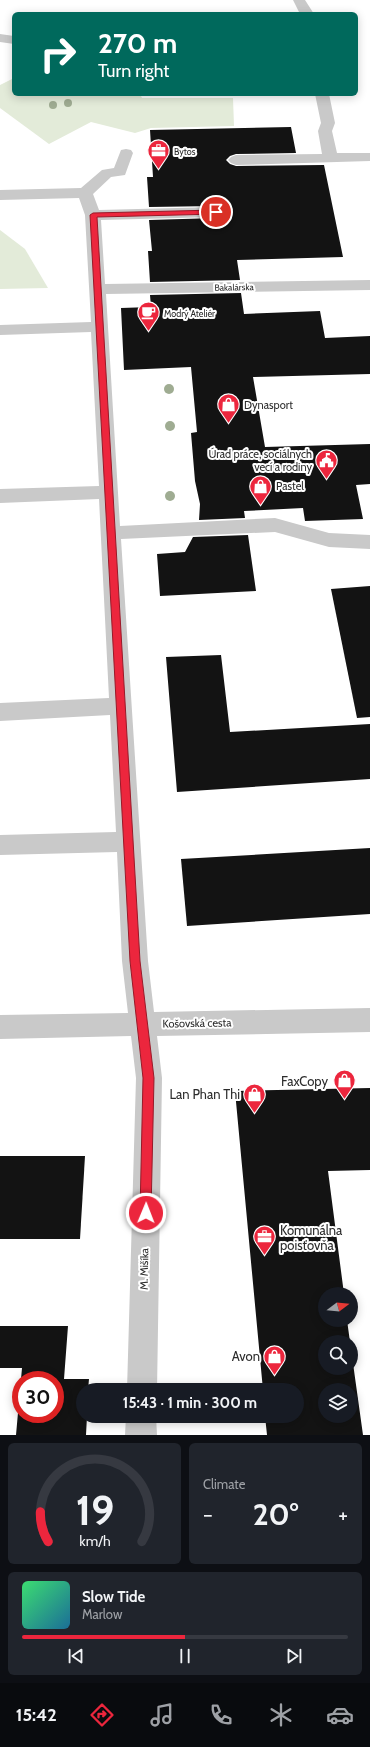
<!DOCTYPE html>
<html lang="en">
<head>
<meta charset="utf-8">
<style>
	body { margin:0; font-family:Cabin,sans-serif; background:#20242c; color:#f1f3f6; height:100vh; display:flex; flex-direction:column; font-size:15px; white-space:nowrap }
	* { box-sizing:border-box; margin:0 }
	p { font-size:13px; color:#9ea1a6 }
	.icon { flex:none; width:22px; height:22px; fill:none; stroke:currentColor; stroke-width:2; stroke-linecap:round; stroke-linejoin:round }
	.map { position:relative; height:1435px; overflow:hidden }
	.panel { display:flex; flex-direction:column; gap:8px; padding:8px; background:#0d0f14; flex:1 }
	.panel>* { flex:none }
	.top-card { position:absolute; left:12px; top:12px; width:346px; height:84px; border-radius:6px; box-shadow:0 2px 10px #0003; background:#00695c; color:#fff; overflow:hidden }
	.needle { width:26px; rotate:74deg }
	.buttons { position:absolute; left:318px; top:1287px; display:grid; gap:8px }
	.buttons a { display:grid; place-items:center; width:40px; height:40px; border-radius:50%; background:#171b24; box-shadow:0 2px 10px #0003; font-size:20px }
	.speed { position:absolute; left:12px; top:1371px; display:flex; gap:8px; font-size:20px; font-weight:700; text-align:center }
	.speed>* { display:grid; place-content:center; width:52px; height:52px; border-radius:50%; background:#171b24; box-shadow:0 2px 10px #0003; line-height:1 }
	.speed .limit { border:6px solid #d22; background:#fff; color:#111 }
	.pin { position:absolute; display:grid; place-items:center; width:34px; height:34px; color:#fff; margin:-17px; border:2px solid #fff; border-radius:50%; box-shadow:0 1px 4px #0007 }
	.me { position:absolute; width:44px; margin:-22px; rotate:1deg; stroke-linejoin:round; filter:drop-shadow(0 0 3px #0008) }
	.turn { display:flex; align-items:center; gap:14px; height:84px; padding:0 20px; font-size:18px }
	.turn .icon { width:52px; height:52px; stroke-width:2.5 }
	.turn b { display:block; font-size:28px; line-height:34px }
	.big { font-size:30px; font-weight:700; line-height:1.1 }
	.panel .widget { flex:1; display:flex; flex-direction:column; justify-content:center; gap:6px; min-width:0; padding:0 14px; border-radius:6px; background:#20242c }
	.panel .dial { align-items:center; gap:0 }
	.dial svg { height:104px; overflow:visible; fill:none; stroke:#363941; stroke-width:7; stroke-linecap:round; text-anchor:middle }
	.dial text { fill:#f1f3f6; stroke:none }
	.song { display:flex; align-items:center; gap:12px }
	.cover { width:48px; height:48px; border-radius:6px; background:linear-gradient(135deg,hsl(140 70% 55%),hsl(200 70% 35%)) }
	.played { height:4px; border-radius:2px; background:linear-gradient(90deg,#ec263d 50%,#363941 50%) }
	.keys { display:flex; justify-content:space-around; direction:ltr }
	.heat { display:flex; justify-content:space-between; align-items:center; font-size:22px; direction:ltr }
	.panel .tiles { flex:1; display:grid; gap:8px; grid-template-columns:1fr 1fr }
	.widget:last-child { grid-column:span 2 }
	.trip { position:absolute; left:76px; top:1383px; width:228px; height:40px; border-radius:20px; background:#171b24; box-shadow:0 2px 10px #0003; font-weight:700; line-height:40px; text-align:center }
	.menu { display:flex; height:64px; justify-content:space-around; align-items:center; background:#090b0e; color:#9ea1a6 }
	.menu .icon { width:28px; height:28px }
	.menu .on { color:#ec263d }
	.menu b { font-size:18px; color:#f1f3f6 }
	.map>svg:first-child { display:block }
</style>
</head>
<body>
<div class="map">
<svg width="370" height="1435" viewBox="0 0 370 1435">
	<rect width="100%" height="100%" fill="#fff"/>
	<g fill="#e3ebd9">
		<path d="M14,78V94H140L142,98H233L234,126L151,128L135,133L91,122L49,144L0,108V85Z"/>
		<path d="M0,230L25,249L48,288L0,289Z"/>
	</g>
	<g fill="#131313" fill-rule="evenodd">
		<path d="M291,127L296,153L236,154L230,156L226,160L230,164L236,166L324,165L343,257L237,260L240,280L150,282L148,251H152L149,220L216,218L222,216L225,213L223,208L216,206L149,207L147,177H153L150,130Z"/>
		<path d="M241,293L244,314L320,311L325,338L370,336V374L253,377L265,447L370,444V484L356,485L363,519L305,521L303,508L244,511L245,518L199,520L200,504L195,481L191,433L197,432L191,367L124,370L121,308L151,307L150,295Z"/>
		<path d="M248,535L256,591L160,596L157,554L185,552L193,537Z"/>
		<path d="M370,586V717L357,718L331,589Z"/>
		<path d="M221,655L230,732L370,724V779L177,792L166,657Z"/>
		<path d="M370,848V914L187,926L181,859Z"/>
		<path d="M370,1088V1170L328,1171L344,1294H325V1320H347L350,1342H325V1368H351V1349L363,1435H267L265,1416H297V1390H263L235,1091ZM325,1390H351V1416H325Z"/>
		<path d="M0,1156H85L80,1239H0Z"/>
		<path d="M0,1326H68L64,1379H89L88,1390H83V1416H87L86,1435H16L22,1368H0ZM21,1380H55V1414H21Z"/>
	</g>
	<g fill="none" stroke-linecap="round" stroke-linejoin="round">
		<g fill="#c9c9c9" fill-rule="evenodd">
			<path d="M293,0H305L314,14H300Z"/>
			<path d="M0,34L14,36V44L0,42Z"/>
			<path d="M315,94H329L335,123L332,131L337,153H370V161L236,165L231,163L228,160L231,157L236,155L322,154L318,131L321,123Z"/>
			<path d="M126,149L131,150L133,153L125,175L111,177L93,194L99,210L216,207L222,209L224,212L222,215L216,217L101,220L105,284L370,280V290L106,294L120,526L275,518L329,533L370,535V549L329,547L275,532L121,539L148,961L154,1012L370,1008V1032L157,1036L162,1078L157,1390H127L136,1078L131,1036L0,1039V1015L128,1013L122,961L117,852L0,855V835L116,832L110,715L0,721V703L109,698L99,499L0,503V489L99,486L91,332L0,335V325L91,322L85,215L79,198L0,200V190L81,188L102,170L114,168L121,150Z"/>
			<path d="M126,1416H156L157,1435H125Z"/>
		</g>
	</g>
	<g fill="#9fac92">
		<circle cx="68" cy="103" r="4"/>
		<circle cx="53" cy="105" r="4"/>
		<circle cx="169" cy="389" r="5"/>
		<circle cx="170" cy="426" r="5"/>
		<circle cx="170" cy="496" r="5"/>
	</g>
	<path fill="#ec263d" stroke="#991928" d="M216,210L220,212L219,214L97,217L140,961L154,1078L151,1213L150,1217L146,1219L141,1217L140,1213L143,1078L130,961L90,215L93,213Z"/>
	<defs>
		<symbol id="office-pin" viewBox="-11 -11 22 30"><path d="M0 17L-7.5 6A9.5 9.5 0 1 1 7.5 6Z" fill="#ec263d" stroke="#fff"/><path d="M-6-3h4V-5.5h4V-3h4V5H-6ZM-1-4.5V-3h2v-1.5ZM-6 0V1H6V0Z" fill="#fff"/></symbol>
		<symbol id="cafe-pin" viewBox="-11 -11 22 30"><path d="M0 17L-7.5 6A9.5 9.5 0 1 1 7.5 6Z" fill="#ec263d" stroke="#fff"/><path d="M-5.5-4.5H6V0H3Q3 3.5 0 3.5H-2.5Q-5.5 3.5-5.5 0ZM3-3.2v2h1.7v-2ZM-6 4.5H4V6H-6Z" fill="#fff"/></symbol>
		<symbol id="shop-pin" viewBox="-11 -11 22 30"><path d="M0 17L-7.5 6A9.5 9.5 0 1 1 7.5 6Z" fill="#ec263d" stroke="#fff"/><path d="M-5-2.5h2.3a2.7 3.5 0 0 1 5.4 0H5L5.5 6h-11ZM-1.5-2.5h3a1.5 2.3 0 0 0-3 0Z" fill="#fff"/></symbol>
		<symbol id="civic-pin" viewBox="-11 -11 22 30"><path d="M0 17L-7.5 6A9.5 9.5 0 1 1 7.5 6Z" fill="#ec263d" stroke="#fff"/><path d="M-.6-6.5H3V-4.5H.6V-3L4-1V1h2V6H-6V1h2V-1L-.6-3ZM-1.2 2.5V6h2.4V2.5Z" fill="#fff"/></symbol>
	</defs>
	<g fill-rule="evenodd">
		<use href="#office-pin" x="146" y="138" width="25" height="34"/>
		<use href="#cafe-pin" x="136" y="300" width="25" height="34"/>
		<use href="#shop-pin" x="216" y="392" width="25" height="34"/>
		<use href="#civic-pin" x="314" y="448" width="25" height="34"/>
		<use href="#shop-pin" x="248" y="474" width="25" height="34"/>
		<use href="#shop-pin" x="332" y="1068" width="25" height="34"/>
		<use href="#shop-pin" x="242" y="1082" width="25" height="34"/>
		<use href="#office-pin" x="252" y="1224" width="25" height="34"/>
		<use href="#shop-pin" x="262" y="1344" width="25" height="34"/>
	</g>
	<g text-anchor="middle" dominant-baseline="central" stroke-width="4" stroke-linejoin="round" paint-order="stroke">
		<g font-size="9" fill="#2c2c2c" stroke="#fff" text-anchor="start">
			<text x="174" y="151">Bytos</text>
			<text x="164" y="313">Modrý Ateliér</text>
		</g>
		<g font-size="9" fill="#2c2c2c" stroke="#fff">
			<text transform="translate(234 287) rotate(-1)">Bakalárska</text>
		</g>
		<g font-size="11" fill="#2c2c2c" stroke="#fff" text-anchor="start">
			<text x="244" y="405">Dynasport</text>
			<text x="312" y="454" text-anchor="end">Úrad práce, sociálnych<tspan x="312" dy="13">vecí a rodiny</tspan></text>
			<text x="276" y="486">Pastel</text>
		</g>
		<g font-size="11" fill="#2c2c2c" stroke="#fff">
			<text transform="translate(197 1023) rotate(-1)">Košovská cesta</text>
			<text transform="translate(144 1269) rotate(-89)">M. Mišíka</text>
		</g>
		<g font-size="13" fill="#2c2c2c" stroke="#fff" text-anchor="end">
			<text x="328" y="1081">FaxCopy</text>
			<text x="240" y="1094">Lan Phan Thi</text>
			<text x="280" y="1230" text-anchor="start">Komunálna<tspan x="280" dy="15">poisťovňa</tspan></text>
			<text x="260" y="1356">Avon</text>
		</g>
	</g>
</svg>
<div class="buttons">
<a><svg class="needle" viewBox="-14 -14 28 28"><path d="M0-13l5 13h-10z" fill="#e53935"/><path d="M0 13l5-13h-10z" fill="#9ea1a6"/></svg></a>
<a><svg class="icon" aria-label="search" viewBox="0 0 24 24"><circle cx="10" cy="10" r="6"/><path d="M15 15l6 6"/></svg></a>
<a><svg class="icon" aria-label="layers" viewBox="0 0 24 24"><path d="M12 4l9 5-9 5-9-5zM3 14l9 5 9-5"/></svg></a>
</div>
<div class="speed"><div class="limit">30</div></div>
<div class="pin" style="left:216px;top:212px;background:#d93025"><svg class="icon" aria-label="arrive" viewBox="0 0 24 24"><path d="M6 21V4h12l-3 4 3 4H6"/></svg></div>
<svg class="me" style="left:146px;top:1213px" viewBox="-20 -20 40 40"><circle r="17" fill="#ec263d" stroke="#fff" stroke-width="3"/><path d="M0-11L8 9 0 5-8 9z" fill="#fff"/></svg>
<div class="trip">15:43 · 1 min · 300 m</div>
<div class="top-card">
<div class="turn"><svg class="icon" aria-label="right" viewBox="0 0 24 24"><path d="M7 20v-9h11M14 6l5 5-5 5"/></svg><div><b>270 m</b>Turn right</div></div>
</div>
</div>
<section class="panel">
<div class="tiles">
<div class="widget dial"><svg viewBox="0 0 100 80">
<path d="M14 69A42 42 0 1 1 86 69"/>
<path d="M14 69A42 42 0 0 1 8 46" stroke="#ec263d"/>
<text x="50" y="56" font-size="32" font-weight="700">19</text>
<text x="50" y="72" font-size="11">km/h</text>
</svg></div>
<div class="widget"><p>Climate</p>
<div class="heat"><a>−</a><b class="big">20°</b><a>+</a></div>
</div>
<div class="widget">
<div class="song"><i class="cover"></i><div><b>Slow Tide</b><p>Marlow</p></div></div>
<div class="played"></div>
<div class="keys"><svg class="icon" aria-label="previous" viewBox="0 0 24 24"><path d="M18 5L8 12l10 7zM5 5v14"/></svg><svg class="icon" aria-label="pause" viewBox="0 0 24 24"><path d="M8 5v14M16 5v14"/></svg><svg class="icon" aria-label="next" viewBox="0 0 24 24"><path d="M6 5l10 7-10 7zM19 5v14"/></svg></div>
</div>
</div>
</section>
<nav class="menu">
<b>15:42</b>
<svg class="icon on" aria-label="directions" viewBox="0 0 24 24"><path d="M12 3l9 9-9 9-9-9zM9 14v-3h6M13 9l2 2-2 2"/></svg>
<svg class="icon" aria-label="music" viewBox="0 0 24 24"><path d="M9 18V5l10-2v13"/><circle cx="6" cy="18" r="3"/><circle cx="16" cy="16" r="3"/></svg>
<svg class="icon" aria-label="phone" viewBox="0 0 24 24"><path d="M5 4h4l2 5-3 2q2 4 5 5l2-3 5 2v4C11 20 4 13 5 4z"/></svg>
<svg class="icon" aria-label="climate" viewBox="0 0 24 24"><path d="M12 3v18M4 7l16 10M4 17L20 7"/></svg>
<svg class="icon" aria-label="car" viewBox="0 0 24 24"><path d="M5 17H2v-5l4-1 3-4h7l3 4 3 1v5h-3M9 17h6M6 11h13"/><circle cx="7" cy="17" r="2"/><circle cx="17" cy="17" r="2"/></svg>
</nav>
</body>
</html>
